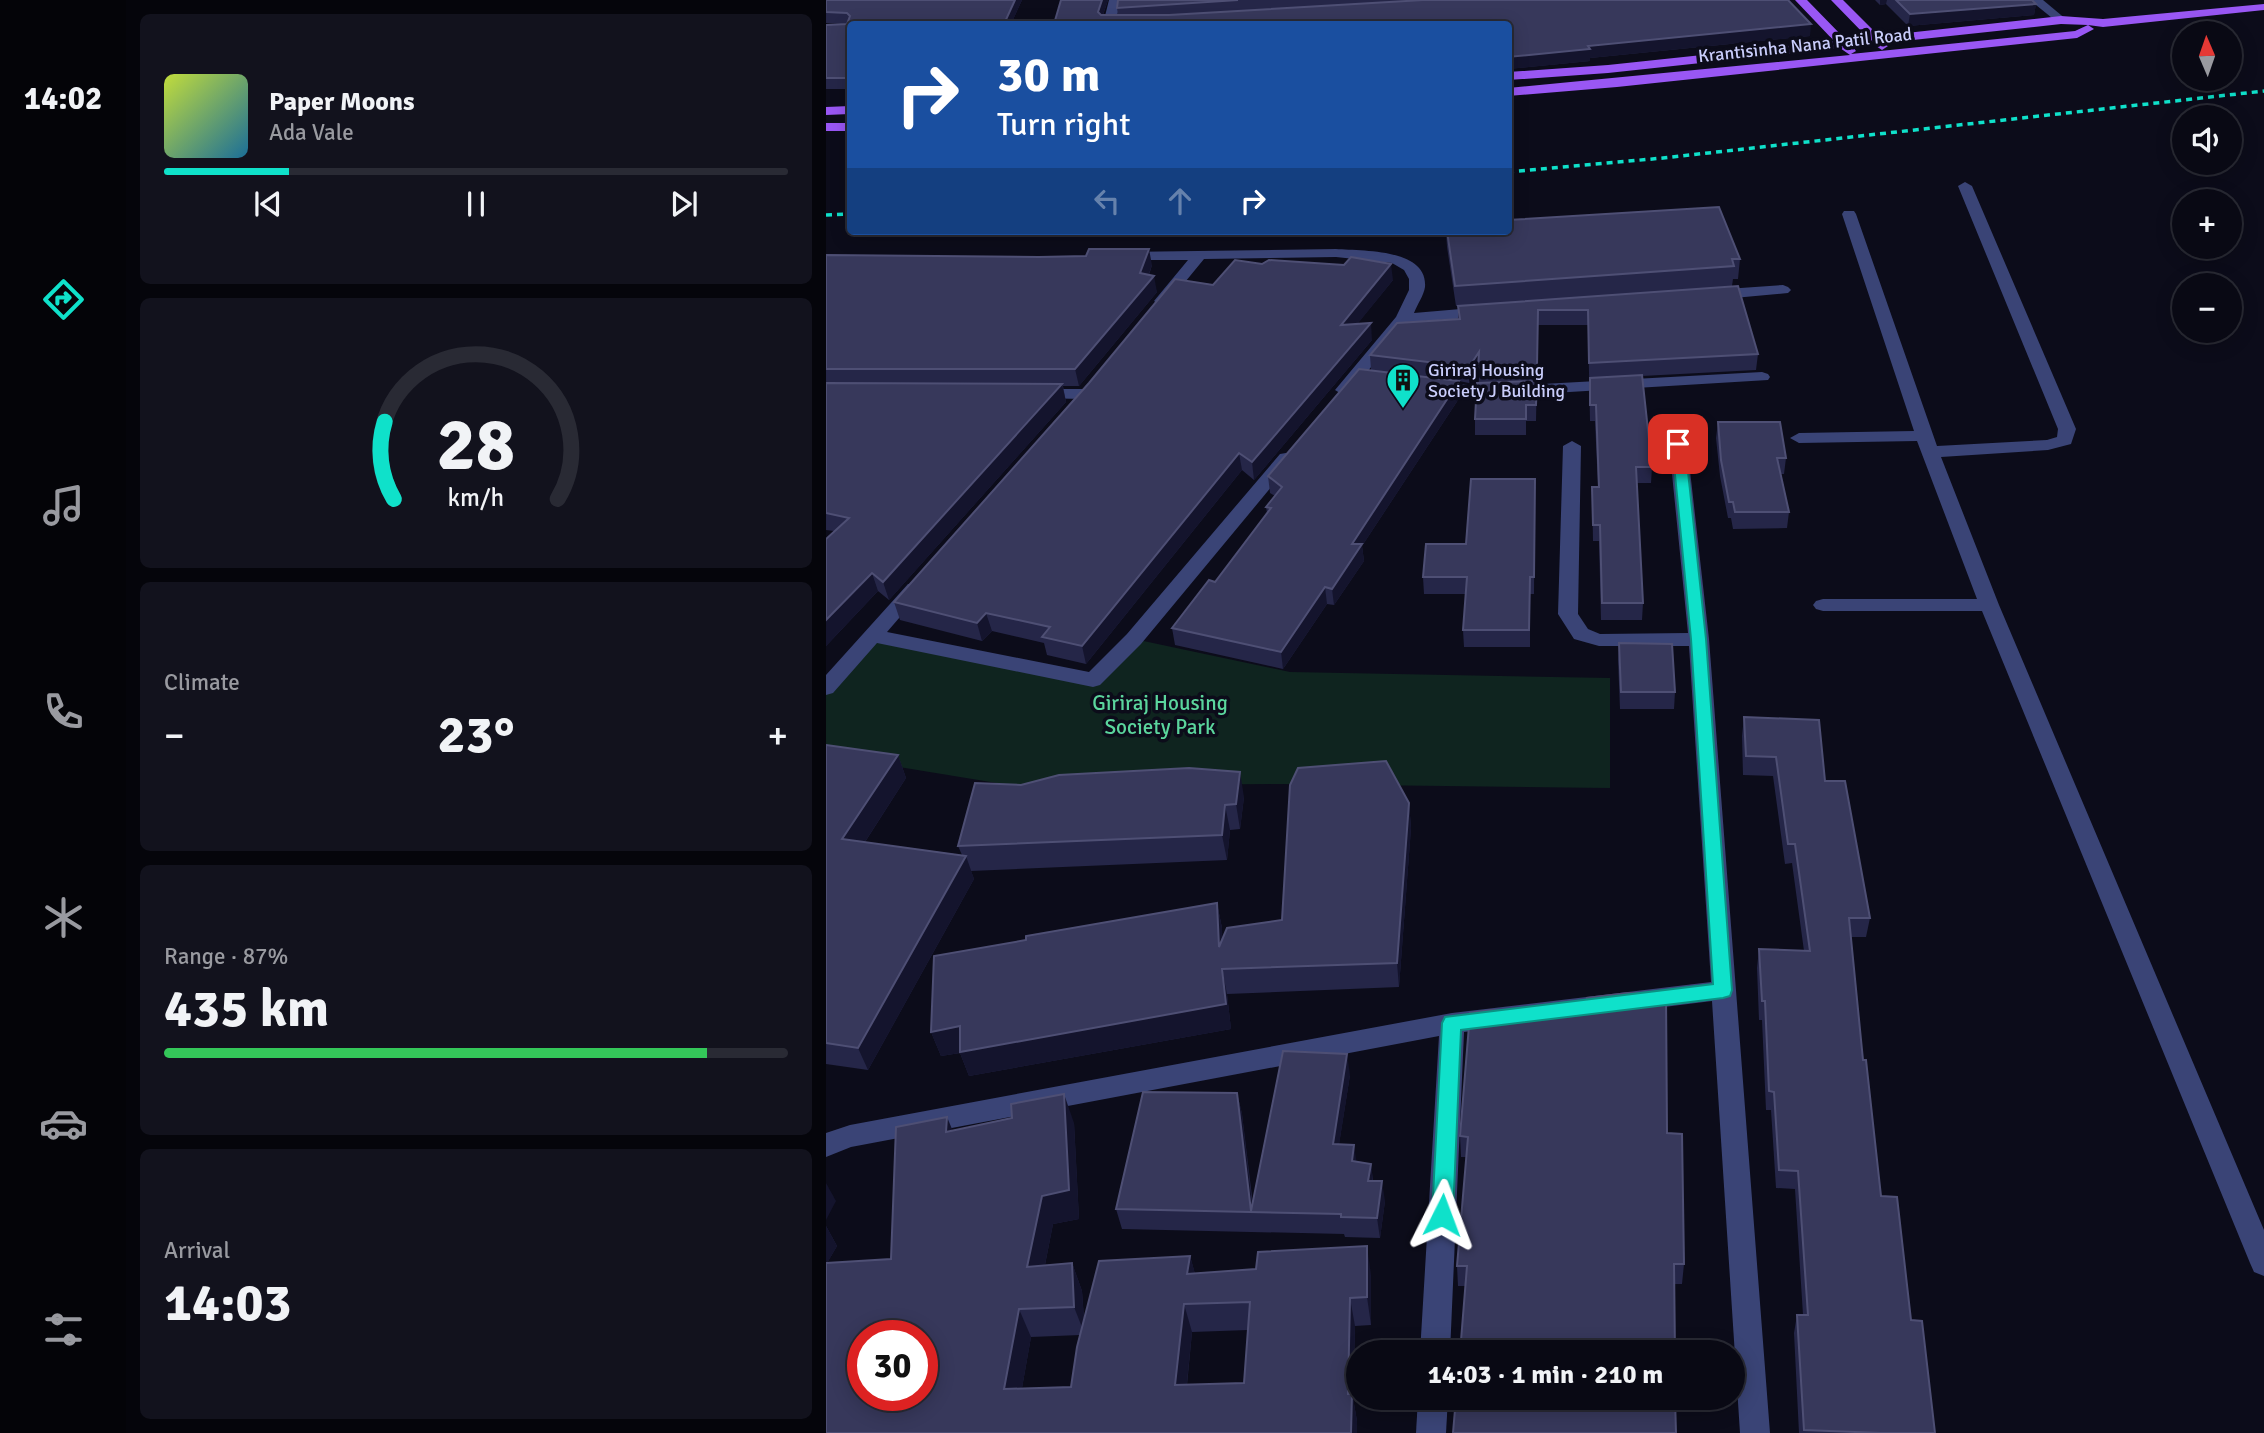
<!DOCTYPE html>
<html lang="en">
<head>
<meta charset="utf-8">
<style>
	body { margin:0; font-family:Signika,sans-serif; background:#12121d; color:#f1f3f6; height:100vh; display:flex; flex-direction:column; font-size:26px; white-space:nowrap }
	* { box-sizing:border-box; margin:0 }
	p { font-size:23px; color:#999aa0 }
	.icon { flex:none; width:38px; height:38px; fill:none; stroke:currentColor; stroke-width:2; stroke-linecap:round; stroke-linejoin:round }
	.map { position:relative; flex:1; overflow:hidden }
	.panel { display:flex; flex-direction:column; gap:14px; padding:14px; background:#05050b; width:700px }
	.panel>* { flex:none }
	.banner { position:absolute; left:21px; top:21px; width:665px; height:214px; border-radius:7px; box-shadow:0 4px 18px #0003,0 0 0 2px #292a34; background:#1a4fa0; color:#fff; overflow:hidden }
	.needle { width:46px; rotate:358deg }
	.tools { position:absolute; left:1346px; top:21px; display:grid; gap:14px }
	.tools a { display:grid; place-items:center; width:70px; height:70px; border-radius:50%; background:#090914; box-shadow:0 4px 18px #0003,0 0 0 2px #292a34; font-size:35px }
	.speed { position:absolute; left:21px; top:1320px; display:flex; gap:14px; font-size:35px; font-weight:700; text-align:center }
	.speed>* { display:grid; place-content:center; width:91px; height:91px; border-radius:50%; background:#090914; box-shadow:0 4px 18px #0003,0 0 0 2px #292a34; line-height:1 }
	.speed .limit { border:10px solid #d22; background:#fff; color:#111 }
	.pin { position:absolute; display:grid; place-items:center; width:60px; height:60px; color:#fff; margin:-30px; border-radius:14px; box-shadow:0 4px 10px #0006 }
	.me { position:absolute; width:77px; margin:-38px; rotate:3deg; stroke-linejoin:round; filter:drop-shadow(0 0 5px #0008) }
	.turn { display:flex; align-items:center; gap:24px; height:147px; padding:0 35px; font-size:32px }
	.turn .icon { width:91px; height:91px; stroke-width:2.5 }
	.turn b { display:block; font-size:49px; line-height:60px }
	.lanes { display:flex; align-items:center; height:66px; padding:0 35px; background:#0003; justify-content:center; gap:35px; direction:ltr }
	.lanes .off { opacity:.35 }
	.big { font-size:52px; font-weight:700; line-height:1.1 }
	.panel .widget { flex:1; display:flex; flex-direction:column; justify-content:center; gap:10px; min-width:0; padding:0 24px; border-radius:10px; background:#12121d }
	.panel .dial { align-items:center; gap:0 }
	.dial svg { height:182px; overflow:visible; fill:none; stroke:#292a34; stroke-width:7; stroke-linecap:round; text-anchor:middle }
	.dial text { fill:#f1f3f6; stroke:none }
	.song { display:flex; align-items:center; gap:21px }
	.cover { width:84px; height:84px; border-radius:10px; background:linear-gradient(135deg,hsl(70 70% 55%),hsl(200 70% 35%)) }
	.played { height:7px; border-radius:4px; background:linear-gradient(90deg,#0fe1ca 20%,#292a34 20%) }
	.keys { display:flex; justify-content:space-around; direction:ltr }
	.heat { display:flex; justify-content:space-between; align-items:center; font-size:38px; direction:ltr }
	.charge { height:10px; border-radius:5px; background:linear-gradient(90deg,#34c759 87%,#292a34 0) }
	.trip { position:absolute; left:520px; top:1340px; width:399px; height:70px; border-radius:35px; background:#090914; box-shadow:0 4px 18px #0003,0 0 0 2px #292a34; font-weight:700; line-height:70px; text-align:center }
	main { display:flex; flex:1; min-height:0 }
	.tab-bar { display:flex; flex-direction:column; width:126px; justify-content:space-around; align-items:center; background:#040408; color:#999aa0 }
	.tab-bar .icon { width:49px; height:49px }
	.tab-bar .on { color:#0fe1ca }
	.tab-bar b { font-size:32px; color:#f1f3f6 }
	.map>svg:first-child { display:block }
</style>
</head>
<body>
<main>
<nav class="tab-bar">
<b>14:02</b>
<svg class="icon on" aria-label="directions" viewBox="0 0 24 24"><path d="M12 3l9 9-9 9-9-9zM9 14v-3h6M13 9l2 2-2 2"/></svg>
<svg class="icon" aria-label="music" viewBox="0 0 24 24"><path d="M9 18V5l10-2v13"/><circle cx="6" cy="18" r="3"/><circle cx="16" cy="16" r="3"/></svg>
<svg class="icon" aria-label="phone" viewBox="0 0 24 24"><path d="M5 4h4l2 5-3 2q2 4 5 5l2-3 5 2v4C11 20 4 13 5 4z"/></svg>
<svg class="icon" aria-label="climate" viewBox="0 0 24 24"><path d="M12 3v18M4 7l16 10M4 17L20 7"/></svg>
<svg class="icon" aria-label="car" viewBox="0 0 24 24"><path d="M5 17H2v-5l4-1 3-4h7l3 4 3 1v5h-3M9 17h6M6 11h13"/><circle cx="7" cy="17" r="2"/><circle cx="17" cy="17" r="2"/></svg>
<svg class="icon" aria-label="filters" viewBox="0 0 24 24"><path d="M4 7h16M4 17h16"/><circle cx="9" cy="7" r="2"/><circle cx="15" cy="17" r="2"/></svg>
</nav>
<section class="panel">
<div class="widget">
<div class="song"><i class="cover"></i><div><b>Paper Moons</b><p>Ada Vale</p></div></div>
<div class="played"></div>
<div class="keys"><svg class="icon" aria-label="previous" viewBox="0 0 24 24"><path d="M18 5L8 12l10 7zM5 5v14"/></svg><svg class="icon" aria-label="pause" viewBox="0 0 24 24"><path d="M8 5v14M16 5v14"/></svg><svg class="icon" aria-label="next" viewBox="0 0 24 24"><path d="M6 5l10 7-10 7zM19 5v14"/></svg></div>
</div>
<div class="widget dial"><svg viewBox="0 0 100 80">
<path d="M14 69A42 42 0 1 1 86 69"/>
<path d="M14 69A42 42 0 0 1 10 35" stroke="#0fe1ca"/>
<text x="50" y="56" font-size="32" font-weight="700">28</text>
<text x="50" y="72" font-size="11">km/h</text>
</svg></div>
<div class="widget"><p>Climate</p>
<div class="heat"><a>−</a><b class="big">23°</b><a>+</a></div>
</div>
<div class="widget"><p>Range · 87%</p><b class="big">435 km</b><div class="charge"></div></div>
<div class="widget"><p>Arrival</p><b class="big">14:03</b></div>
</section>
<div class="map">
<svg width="1438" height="1433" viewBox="0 0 1438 1433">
	<rect width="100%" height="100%" fill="#0c0c1a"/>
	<path fill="#0f241f" d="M46,636L267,680L308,639L464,672L784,678V788L456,784L189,786L0,755V688Z"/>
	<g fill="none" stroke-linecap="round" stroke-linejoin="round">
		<g fill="#3a4476" fill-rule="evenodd">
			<path d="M283,0H295L289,24H277Z"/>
			<path d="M1204,0H1217L1241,20L1231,22Z"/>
			<path d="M1139,182L1146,186L1250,429L1245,444L1222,450L1115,457L1173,605L1438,1230V1276L1428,1272L1424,1263L1156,611H997L990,609L987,605L990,601L997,599H1151L1091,441L973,443L964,438L973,433L1088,431L1016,214L1018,211H1028L1030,214L1111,446L1221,440L1231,437L1232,429L1132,186Z"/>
			<path d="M510,249C535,251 602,248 599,287C598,295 591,305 588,313L658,307L666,312L658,317L582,322L523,394L517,395L509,390L570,317L583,290V279L578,270L566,263L510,257L378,259L341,304L336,306L328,301L362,260H296L289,256L296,252Z"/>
			<path d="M957,285L962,287L965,290L962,293L886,300L878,295L886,290Z"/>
			<path d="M936,372L942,374L944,377L942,380L659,397L607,391L599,386L607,381L659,387Z"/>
			<path d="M212,389H259L267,394L259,399L206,398L204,394Z"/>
			<path d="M852,439L861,444L883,639L944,1433H914L886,1001L638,1032L624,1353H594L613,1036L25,1147L0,1157V1133L24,1125L626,1013L885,982L863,646H773L748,639L732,614L737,446L746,441L755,446L752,614L762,629L774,634L862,633L843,444Z"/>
			<path d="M460,453L466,454L469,458L466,462L315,644L274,685L267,687L51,643L7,693L0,695V675L82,584H96L99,588L61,632L263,672L301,634L454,454Z"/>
			<path d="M592,1398H622L620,1433H590Z"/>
		</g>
		<g fill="#9957f4" fill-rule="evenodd">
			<path d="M969,0H981L1020,40L1041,37L1005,0H1017L1053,36L1235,16L1277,19L1438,4V10L1277,27L1262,25L1268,29L1251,38L791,87L682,96V88L1024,55L1014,48L782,73L682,80V72L782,65L1008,41ZM1235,24L1262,25L1249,31L1025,54L1030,51L1026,46L1047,44L1056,50L1062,46L1059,43Z"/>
			<path d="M24,106V114L0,115V107Z"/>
			<rect x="0" y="123" width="24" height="8"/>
		</g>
		<g stroke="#0fe1ca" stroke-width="3.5" stroke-dasharray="6 5" stroke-linecap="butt">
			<path d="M682,172L837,158L1438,91"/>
			<path d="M0,215L24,214"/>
		</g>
	</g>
	<g fill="#252648" fill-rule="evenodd">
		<path d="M0,0H196L185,24H24V89H0V25L21,24L0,23Z"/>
		<path d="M235,0H282L277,15H292L291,8L292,0H596L984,36L764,58V61L682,69V24H228Z"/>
		<path d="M1049,0H1206L1210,4L1208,15L1082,26L1060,4L1054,5Z"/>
		<path d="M620,231L914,259L912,279H907L906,286L932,354L930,370L816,376L826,467L825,483H811L817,603L816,620H775L773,541H767L766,487H772L769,421H764L762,325H712L710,421H700V435H649V419L653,383L652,370L643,383L633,381L634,397L536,546L538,561L508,605L501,604L457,669L349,645L346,628L389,582L441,513L440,507L449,496L444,493L442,476L545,370L544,355L632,319V306H630L621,247Z"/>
		<path d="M0,255L326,265L323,275L331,292L253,386H237L240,402L63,600L52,591L0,646V539L8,531L0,530Z"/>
		<path d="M436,264L567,280L531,324L546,340L428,480L416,470L260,664L221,655L218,643L166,631L156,641L74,620L68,602L387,285Z"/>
		<path d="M892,422L960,458L958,474H955L963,512L961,528L907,529L905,518H902L894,476L890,438Z"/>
		<path d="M709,479L708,594H704V647H638L637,630L640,594H598L597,577L640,544Z"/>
		<path d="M793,643L849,692L848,709H794L792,660Z"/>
		<path d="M918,717L999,781L1044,918L1040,937H1025L1037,1060L1055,1196L1085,1320L1109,1433H973L968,1333L971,1315H977L969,1189L950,1188L945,1110H940L936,1020H933L931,968L933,949L978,951L966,863L959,864L947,776L917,775L916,736Z"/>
		<path d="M0,745L72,755L80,778L39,842L136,855L132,846L418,797L414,829L404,830L401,860L145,871L148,879L42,1070L0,1064Z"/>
		<path d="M583,803L585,828L573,987L401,994L405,1029L143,1076L134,1053L115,1056L105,1032L200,940L391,903L396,928V940L456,920Z"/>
		<path d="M524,1075L513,1144L531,1162L545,1164L547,1181L559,1201L554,1238L519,1237L518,1234L296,1229L290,1209L411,1093L416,1114L427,1205Z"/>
		<path d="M248,1123L253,1219L227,1224L219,1265L246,1263L256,1291L258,1319L364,1256L369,1274L545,1275V1325L529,1326L527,1398L531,1421V1433H0V1226L11,1246L1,1263L65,1259L127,1130ZM422,1330L418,1383L361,1385L366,1332ZM254,1335L245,1387L196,1388L205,1337Z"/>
		<path d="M841,1133L858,1264L856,1284L632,1286L631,1266L641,1157H635L634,1136Z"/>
	</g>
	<g fill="#14142d">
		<path d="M189,0H196L185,24H178Z"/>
		<path d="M276,0H282L274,23L272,12Z"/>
		<path d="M1054,0H1061L1060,4L1054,5Z"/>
		<path d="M1210,4L1208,15L1082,26L1084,14Z"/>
		<path d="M985,24L984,36L764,58V61L682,69V57L762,46Z"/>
		<path d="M323,249L326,265L318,287L328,276L331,292L253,386L249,369L314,273Z"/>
		<path d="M565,264L567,280L517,342L515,325Z"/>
		<path d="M545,323L546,340L428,480L426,462Z"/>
		<path d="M653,352L652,370L643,383V367Z"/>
		<path d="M633,381L634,397L536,546L538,561L508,605L506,589L526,544Z"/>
		<path d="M236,384L240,402L63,600L57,582Z"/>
		<path d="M413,453L416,470L260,664L256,646Z"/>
		<path d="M46,573L52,591L0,646V620Z"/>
		<path d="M499,587L501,604L457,669L455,652Z"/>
		<path d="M160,613L166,631L156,641L151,623Z"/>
		<path d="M72,755L80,778L26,862L16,839Z"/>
		<path d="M414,772L418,797L414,829L410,804Z"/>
		<path d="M583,803L585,828L573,987L571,963Z"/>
		<path d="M399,805L404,830L401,860L396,835Z"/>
		<path d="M140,856L148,879L42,1070L32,1048Z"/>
		<path d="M391,903L396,928L398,972L393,947Z"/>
		<path d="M396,969L401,994L405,1029L143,1076L134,1053L115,1056L105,1032Z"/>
		<path d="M521,1054L524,1075L510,1164L507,1144Z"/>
		<path d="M411,1093L416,1114L427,1212L425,1211Z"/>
		<path d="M238,1094L248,1123L253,1219L227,1224L213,1295L201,1267Z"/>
		<path d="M121,1117L133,1146L120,1132Z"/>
		<path d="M528,1145L531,1165L526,1161Z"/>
		<path d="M545,1164L547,1185L542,1181Z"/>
		<path d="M556,1181L559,1201L554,1238L551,1218Z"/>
		<path d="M0,1183L10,1201L0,1220Z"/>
		<path d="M0,1226L11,1246L0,1265Z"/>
		<path d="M541,1246L545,1275V1325L541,1297Z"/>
		<path d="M364,1256L372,1284L361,1274Z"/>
		<path d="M246,1263L256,1291L259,1335L248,1307Z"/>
		<path d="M524,1298L529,1326L527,1398L531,1421V1433H525L522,1394Z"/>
		<path d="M358,1304L366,1332L358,1412L349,1385Z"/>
		<path d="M193,1309L205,1337L191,1416L178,1389Z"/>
	</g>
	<g fill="#37385b" stroke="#4e4f74" stroke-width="2" fill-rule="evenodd">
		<path d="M0,0H189L178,24H24V78H0V25L21,24L24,16L21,13L0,12Z"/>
		<path d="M235,0H276L272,12L275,15H343L597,0H962L985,24L762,46L764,49L682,57V24H228Z"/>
		<path d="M292,0H412L291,8Z"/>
		<path d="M1070,0H1206L1210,4L1084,14Z"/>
		<path d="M893,207L914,259H906L908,266L629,286L621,231H682V220Z"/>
		<path d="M263,249H323L314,273L328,276L249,369H0V255L213,257L260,256Z"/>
		<path d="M525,257L565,264L515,325L545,323L426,462L413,453L256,646L216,637L224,627L160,613L151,623L68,602L263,383L349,279L387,285L409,260L436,264L443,260L518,265Z"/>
		<path d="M912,286L932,354L763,363L762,310H712L711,366L652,368L653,352L643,367L544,355L571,323L634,319L632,306Z"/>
		<path d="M533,369L633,381L526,544H536L506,589L499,587L455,652L346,628L383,580L389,582L445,508L440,507L456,487L442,476Z"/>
		<path d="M816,375L826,467H810L817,603H776L774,525H767L766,487H773L770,405H764V378Z"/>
		<path d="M711,381L710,405H700V419H649L651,383Z"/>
		<path d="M0,383L236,384L57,582L46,573L0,620V539L23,518L0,513Z"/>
		<path d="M892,422H954L960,458H951L963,512H909L907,502H903L895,460Z"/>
		<path d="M645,479H709L708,577H704L703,630H637L641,577H597L600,544H640Z"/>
		<path d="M793,643L846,644L849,692H795Z"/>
		<path d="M918,717L993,720L999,781H1019L1044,918H1023L1037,1060H1040L1055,1196L1071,1197L1085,1320L1096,1321L1109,1433H1055L978,1430L971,1315H982L972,1171L953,1170L948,1092L943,1091L939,1001H936L933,949L984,951L969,844H962L950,757L920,756Z"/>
		<path d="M0,745L72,755L16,839L140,856L32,1048L0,1043Z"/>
		<path d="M560,761L583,803L571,963L396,969L400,1004L134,1052V1026L105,1032L108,956L200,940V936L391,903L393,947L401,928L456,920L464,785L472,768Z"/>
		<path d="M363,768L414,772L410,804L399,805L396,835L132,846L149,783L195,785L233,775Z"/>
		<path d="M802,993L840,994L841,1133L856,1134L858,1264H848L849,1353H634L641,1266H631L642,1137L634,1136L644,1013L665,1010L761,1014V998Z"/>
		<path d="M457,1051L521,1054L507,1144L528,1145L526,1161L545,1164L542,1181H556L551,1218L515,1217V1214L290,1209L317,1092L411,1093L425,1211Z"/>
		<path d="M238,1094L243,1190L216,1196L201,1267L246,1263L248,1307L193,1309L178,1389L245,1387L251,1347L273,1261L364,1256L361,1274L430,1269L432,1252L541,1246V1297L524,1298L522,1394H526L525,1433H0V1263L65,1259L70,1127L121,1117L120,1132L186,1118L185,1104ZM424,1302L418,1383L349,1385L358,1304ZM37,1335H96V1395H37Z"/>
		<path d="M630,1398H849L850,1433H627Z"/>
	</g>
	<path fill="#0fe1ca" stroke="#0a9283" stroke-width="2" d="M852,440L859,444L880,639L906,990L904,996L897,998L635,1030L627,1215L624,1222L616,1225L609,1222L606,1215L616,1023L619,1017L887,984L865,639L846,444Z"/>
	<defs>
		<symbol id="building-pin" viewBox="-11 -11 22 30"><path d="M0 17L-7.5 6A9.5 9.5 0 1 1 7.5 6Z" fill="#0fe1ca" stroke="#0c0c1a"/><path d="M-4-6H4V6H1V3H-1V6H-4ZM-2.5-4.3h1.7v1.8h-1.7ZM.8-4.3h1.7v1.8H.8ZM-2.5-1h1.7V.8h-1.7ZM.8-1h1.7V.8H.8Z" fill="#111"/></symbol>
	</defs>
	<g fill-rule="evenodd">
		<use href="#building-pin" x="558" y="361" width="38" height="52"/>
	</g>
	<g text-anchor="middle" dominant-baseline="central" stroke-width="7" stroke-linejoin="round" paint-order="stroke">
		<g font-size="18" fill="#c9cdfb" stroke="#0c0c1a">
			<text transform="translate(979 45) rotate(-6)">Krantisinha Nana Patil Road</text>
		</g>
		<g font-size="18" fill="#c9cdfb" stroke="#0c0c1a" text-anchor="start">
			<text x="602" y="370">Giriraj Housing<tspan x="602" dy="21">Society J Building</tspan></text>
		</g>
		<g font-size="21" fill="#5bd59d" stroke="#0c0c1a">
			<text x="334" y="703">Giriraj Housing<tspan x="334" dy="24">Society Park</tspan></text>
		</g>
	</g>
</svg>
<div class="tools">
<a><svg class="needle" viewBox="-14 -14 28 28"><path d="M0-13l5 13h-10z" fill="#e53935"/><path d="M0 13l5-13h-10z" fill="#999aa0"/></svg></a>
<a><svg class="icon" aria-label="sound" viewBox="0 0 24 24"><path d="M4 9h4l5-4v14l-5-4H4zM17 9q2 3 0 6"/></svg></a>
<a>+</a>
<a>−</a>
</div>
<div class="speed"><div class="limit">30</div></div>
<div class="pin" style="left:852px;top:444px;background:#d93025"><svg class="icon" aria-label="arrive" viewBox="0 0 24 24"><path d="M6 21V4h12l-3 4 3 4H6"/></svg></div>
<svg class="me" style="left:616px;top:1215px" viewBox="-20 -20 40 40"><path d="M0-17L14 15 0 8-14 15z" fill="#0fe1ca" stroke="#fff" stroke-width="4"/></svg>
<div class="trip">14:03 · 1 min · 210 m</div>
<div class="banner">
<div class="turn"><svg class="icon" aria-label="right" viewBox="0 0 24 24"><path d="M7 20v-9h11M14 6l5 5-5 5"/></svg><div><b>30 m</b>Turn right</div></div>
<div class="lanes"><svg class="icon off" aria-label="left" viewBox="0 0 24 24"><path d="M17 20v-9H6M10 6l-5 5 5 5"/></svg><svg class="icon off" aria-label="ahead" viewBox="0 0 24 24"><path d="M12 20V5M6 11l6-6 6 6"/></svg><svg class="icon" aria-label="right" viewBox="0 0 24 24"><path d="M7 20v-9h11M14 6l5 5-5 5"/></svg></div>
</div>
</div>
</main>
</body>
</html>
